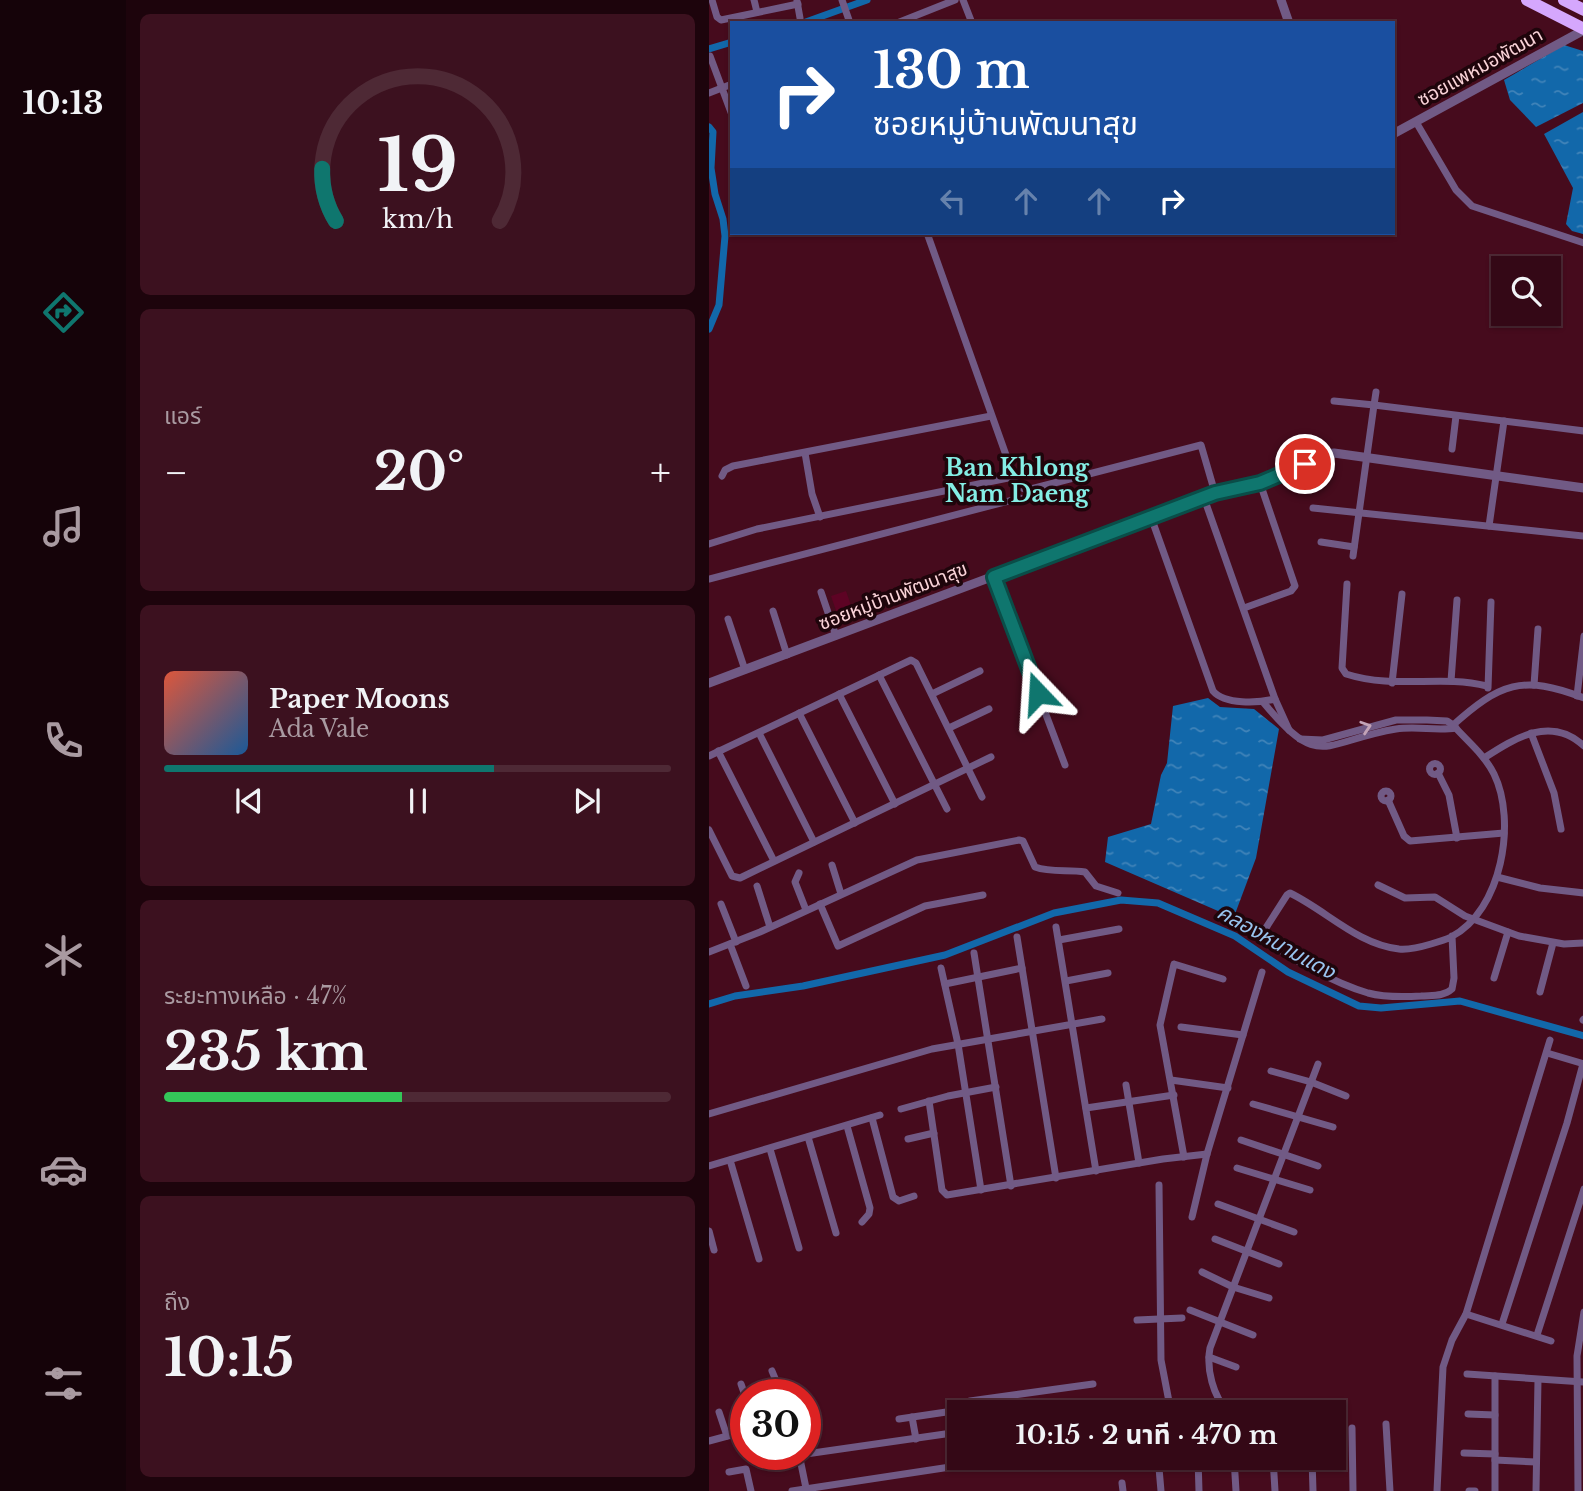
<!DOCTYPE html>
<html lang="th">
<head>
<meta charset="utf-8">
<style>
	body { margin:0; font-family:"Libre Baskerville","Noto Sans Thai",serif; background:#3c111f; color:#f1f3f6; height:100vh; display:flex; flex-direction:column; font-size:26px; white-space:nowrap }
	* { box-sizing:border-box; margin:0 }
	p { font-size:23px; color:#a99aa1 }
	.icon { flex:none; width:38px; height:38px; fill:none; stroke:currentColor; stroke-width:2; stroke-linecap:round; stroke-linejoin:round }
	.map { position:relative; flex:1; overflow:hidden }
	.drawer { display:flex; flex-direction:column; gap:14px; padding:14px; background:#1d040c; width:583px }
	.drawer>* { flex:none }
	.hud { position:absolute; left:21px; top:21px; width:665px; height:214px; border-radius:0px; box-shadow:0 2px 5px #0004,0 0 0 2px #4e2935; background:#1a4fa0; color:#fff; overflow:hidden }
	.tools { position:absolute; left:782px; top:256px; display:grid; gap:14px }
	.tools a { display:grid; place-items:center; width:70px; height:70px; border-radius:0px; background:#340816; box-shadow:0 2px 5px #0004,0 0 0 2px #4e2935; font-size:35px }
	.speed { position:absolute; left:21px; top:1379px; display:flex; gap:14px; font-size:35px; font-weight:700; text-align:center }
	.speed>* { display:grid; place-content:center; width:91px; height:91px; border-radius:50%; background:#340816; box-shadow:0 2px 5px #0004,0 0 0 2px #4e2935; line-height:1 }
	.speed .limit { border:10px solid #d22; background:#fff; color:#111 }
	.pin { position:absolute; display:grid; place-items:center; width:60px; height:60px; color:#fff; margin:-30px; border:4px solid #fff; border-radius:50%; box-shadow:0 2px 7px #0007 }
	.me { position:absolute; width:77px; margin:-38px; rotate:340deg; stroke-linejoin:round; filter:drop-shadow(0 0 5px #0008) }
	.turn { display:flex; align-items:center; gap:24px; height:147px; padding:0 28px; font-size:32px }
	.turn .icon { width:91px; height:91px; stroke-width:2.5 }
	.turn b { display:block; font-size:49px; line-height:60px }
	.lanes { display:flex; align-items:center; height:66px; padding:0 28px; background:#0003; justify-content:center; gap:35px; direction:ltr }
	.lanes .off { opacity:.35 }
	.big { font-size:52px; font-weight:700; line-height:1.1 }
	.drawer .widget { flex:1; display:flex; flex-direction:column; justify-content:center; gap:10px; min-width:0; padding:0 24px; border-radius:10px; background:#3c111f }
	.drawer .dial { align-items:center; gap:0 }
	.dial svg { height:182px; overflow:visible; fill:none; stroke:#4e2935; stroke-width:7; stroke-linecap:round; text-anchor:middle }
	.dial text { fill:#f1f3f6; stroke:none }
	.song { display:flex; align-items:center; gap:21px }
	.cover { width:84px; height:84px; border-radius:10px; background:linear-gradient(135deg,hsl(10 70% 55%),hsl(210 70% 35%)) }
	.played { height:7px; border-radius:4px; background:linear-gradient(90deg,#0f766e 65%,#4e2935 65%) }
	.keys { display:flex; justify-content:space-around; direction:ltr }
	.heat { display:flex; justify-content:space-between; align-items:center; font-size:38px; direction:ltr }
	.charge { height:10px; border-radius:5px; background:linear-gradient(90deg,#34c759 47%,#4e2935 0) }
	.trip { position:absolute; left:238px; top:1400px; width:399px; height:70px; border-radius:0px; background:#340816; box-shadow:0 2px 5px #0004,0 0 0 2px #4e2935; font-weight:700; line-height:70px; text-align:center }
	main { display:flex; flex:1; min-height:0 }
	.menu { display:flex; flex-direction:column; width:126px; justify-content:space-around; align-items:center; background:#150309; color:#a99aa1 }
	.menu .icon { width:49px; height:49px }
	.menu .current { color:#0f766e }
	.menu b { font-size:32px; color:#f1f3f6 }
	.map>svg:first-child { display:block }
</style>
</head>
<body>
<main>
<nav class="menu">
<b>10:13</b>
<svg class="icon current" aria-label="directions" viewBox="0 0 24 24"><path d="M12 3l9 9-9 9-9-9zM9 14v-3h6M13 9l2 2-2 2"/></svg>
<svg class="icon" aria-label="music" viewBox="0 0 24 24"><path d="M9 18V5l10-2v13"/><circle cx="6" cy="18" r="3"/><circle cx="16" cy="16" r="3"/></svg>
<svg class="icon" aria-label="phone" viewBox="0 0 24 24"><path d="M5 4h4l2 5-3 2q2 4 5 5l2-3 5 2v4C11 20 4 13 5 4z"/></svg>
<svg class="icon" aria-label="climate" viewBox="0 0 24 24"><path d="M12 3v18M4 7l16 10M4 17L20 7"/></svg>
<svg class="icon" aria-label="car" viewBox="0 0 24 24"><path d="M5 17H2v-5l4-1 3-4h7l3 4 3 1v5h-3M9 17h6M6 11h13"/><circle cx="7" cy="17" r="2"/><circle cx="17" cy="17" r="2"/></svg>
<svg class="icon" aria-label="filters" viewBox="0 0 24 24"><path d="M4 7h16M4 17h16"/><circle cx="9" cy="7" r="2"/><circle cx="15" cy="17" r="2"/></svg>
</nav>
<section class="drawer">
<div class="widget dial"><svg viewBox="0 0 100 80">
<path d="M14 69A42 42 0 1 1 86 69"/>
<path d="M14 69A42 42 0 0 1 8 46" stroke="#0f766e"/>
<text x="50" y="56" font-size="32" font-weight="700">19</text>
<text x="50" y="72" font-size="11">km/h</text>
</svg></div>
<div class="widget"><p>แอร์</p>
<div class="heat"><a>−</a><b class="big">20°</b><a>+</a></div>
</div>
<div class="widget">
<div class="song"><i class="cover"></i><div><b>Paper Moons</b><p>Ada Vale</p></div></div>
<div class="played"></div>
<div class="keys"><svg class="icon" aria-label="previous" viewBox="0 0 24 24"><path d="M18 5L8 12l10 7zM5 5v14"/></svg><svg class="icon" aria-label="pause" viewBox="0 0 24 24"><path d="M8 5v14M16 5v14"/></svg><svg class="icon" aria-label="next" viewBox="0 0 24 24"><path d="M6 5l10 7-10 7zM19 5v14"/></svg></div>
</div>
<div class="widget"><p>ระยะทางเหลือ · 47%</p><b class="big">235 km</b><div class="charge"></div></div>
<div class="widget"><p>ถึง</p><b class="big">10:15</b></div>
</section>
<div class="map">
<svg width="875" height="1491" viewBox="0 0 875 1491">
	<defs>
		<pattern id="water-ripples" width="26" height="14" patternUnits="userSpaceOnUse" patternTransform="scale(1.75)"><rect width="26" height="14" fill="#1268aa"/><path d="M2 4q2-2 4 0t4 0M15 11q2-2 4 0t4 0" fill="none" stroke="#4184b9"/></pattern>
	</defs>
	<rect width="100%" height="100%" fill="#460b1d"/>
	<path fill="#5d0324" d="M137,591L145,614L130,619L122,596Z"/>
	<g fill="url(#water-ripples)">
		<path d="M855,45L874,51V103L827,127L801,100L795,80Z"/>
		<path d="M874,112V234L863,231L857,224L864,188L835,134Z"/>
		<path d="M499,698L511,707L545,709L570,729L547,858L526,914H516L396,862L399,837L442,824L452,775L458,763L464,706Z"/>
	</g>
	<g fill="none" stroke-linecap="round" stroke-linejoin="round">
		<g stroke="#1268aa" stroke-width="7">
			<path d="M94,23L158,0"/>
			<path d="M0,49L23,42"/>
			<path d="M0,127L4,132L2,168L6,194L14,219L16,236L10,305L0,329"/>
			<path d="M0,1004L26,996L94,986L236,955L345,913L412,900L449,903L526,936L579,972L650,1006L672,1008L751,1001L875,1036"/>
		</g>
		<g stroke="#715a85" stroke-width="7">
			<path d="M3,0L8,17L12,20L89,4"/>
			<path d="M45,0L48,12"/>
			<path d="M133,0L141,23"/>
			<path d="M254,0L263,23"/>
			<path d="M88,1L91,18"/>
			<path d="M188,23L246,0"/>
			<path d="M1,56L23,115"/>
			<path d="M0,93L23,84"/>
			<path d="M707,122L747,190L763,206L875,243"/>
			<path d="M218,233L308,486L318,490L492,445L506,493"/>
			<path d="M625,401L665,405L667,392"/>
			<path d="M743,449L747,416"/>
			<path d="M96,453L103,494L111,517"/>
			<path d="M13,476L16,470L24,466L282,416"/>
			<path d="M495,498L566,699"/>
			<path d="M604,508L875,536"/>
			<path d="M442,517L504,691C516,705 549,703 566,699L580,730"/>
			<path d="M780,526L795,421"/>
			<path d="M612,542L645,547"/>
			<path d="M0,544L48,529L304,477"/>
			<path d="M644,556L665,405L875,431"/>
			<path d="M285,577L356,765"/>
			<path d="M0,579L311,498"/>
			<path d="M638,584L633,668L637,674C687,690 730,674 778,686"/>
			<path d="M112,592L127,636"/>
			<path d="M535,608L582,591L586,586L551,483"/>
			<path d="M64,611L78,655"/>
			<path d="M19,619L36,670"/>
			<path d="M170,675L238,809"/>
			<path d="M742,681L748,600"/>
			<path d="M683,683L693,594"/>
			<path d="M825,685L829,629"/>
			<path d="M779,688L782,602"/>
			<path d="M130,694L186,804"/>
			<path d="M223,694L271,671"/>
			<path d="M868,696L875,636"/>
			<path d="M554,702C612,772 614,741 687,729C708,726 727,731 747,728"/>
			<path d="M90,713L146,823"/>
			<path d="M743,726C791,683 813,674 875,698"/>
			<path d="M240,728L280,709"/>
			<path d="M50,733L105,842"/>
			<path d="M822,733L845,793L852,829"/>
			<path d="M591,739L614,740L687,720H718L738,721L744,725C758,741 775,754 785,774C808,821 793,911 742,937C736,940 729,942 722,944C712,947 701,950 690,949C648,944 618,911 581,893L578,895L553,934L554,938C582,959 625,983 659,993C674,997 696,997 712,996C723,995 734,997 743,989L745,978L743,936"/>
			<path d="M9,751L65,861"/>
			<path d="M0,756L202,660L207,663L273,797"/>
			<path d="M775,758C806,738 842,715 875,746"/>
			<circle cx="726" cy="769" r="5.5"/>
			<path d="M729,773L740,795L748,838"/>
			<circle cx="677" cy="796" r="5"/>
			<path d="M679,800L695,836L701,841L795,833"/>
			<path d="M0,830L23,876L31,878L282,757"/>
			<path d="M123,865L132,894"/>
			<path d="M90,873L86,882L97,910"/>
			<path d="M788,877L831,888L875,893"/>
			<path d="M669,885L696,898L726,897L756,916L810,936L855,944L875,943"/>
			<path d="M48,886L61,927"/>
			<path d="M12,904L27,942"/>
			<path d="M111,904L129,946L216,906L274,895"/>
			<path d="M347,927L387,1171"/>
			<path d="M308,937L347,1178"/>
			<path d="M350,940L410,929"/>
			<path d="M21,944L37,986"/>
			<path d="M0,952L51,932L208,860L310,840L314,841L326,867C342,873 360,869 376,872L387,886L409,893"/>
			<path d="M265,953L302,1186"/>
			<path d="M232,968L249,1044L272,1190"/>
			<path d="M785,978L799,932"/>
			<path d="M357,981L399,973"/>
			<path d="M236,984L313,968"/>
			<path d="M831,992L844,943"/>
			<path d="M874,1020L875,1019"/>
			<path d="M472,1027L534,1035"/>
			<path d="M838,1053L875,1064"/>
			<path d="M562,1071L602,1082L637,1096"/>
			<path d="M462,1080L519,1088"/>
			<path d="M417,1085L430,1163"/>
			<path d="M220,1101L233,1190L238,1195L454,1159L498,1154"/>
			<path d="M544,1104L624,1127"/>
			<path d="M377,1108L465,1095"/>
			<path d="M192,1109L239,1096L287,1087"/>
			<path d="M0,1114L223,1049L393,1019"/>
			<path d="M163,1118L184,1197L190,1201L205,1196"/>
			<path d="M138,1126L161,1208L160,1214L153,1222"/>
			<path d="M99,1137L127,1233"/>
			<path d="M199,1139L225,1133"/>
			<path d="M532,1140L609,1166"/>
			<path d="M61,1149L90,1248"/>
			<path d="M475,1157L451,1025L465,964L514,979"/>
			<path d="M21,1160L50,1259"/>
			<path d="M0,1166L171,1115"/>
			<path d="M528,1168L601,1190"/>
			<path d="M450,1185L452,1360L462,1412"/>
			<path d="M509,1204L585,1232"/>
			<path d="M483,1217L498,1154L553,972"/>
			<path d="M0,1231L5,1250"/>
			<path d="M506,1239L570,1264"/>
			<path d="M493,1272L524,1287L560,1298"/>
			<path d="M481,1310L544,1335"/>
			<path d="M757,1314L842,1341"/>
			<path d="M428,1320L473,1318"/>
			<path d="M793,1324L858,1123L874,1064"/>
			<path d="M828,1335L875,1189"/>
			<path d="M500,1357L527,1367"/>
			<path d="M63,1371L73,1395"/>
			<path d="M758,1374L875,1382"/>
			<path d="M32,1384L37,1398"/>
			<path d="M10,1412L18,1436"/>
			<path d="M251,1412V1406L261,1401L384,1384"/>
			<path d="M376,1412H379"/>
			<path d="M519,1412C504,1396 497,1369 501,1348L609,1064"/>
			<path d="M759,1414L786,1415"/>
			<path d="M203,1417L207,1439"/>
			<path d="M190,1419L251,1410"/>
			<path d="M677,1424L681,1491"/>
			<path d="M643,1428L644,1491"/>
			<path d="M0,1441L37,1431"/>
			<path d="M755,1453L786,1454"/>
			<path d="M90,1454L97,1488"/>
			<path d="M90,1455L250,1432"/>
			<path d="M489,1458L490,1491"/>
			<path d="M525,1458L527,1491"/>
			<path d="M564,1458L566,1491"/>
			<path d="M603,1458L604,1491"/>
			<path d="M786,1460L827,1462"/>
			<path d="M450,1468L452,1491"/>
			<path d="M20,1472L37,1469L42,1491"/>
			<path d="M413,1483L414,1491"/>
			<path d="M83,1491L261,1464L283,1458"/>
			<path d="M728,1491L734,1367L743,1340L757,1314L841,1040"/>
			<path d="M760,1491H766"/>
			<path d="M786,1491V1376"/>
			<path d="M827,1491L829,1380"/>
			<path d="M869,1491L868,1356L875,1312"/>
		</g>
		<g stroke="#715a85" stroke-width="9">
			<path d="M572,0L580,23"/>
			<path d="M684,134L875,30"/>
			<path d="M0,683L506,493L551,483L618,454L625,453L875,488"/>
		</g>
		<g stroke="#d5a7fd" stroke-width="12">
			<path d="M818,0L875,29"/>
			<path d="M855,0L875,10"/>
		</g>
	</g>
	<defs><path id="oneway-chevron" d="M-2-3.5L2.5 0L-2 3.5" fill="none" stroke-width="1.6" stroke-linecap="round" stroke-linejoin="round" transform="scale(1.75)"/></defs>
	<use stroke="#c3a3b7" href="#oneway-chevron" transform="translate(657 727) rotate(-18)"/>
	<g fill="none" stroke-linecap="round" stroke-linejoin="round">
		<defs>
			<path id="route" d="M329,693L285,577L506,493L551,483L596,464"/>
		</defs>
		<use href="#route" stroke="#0a4d48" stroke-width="18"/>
		<use href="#route" stroke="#0f766e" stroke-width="12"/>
	</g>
	<g text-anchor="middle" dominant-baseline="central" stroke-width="7" stroke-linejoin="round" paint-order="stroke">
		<g font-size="19" fill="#fad3d8" stroke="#1e050b">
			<text transform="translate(771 67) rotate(-29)">ซอยแพหมอพัฒนา</text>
			<text transform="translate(184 596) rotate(-21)">ซอยหมู่บ้านพัฒนาสุข</text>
		</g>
		<g font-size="21" font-style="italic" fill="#99c4ef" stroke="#1e050b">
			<text transform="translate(567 942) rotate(29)">คลองหนามแดง</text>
		</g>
		<g font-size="23" font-weight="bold" fill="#84eee5" stroke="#1e050b">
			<text x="308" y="468">Ban Khlong<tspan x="308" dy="26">Nam Daeng</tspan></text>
		</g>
	</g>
</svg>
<div class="tools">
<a><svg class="icon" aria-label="search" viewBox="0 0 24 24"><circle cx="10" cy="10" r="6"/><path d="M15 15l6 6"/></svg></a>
</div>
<div class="speed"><div class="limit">30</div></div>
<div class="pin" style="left:596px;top:464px;background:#d93025"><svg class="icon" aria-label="arrive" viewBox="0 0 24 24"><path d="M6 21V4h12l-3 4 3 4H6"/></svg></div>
<svg class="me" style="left:329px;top:693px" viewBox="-20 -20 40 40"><path d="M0-17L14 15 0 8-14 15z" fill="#0f766e" stroke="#fff" stroke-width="4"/></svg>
<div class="trip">10:15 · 2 นาที · 470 m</div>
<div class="hud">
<div class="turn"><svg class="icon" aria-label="right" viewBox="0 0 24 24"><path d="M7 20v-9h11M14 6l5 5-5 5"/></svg><div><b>130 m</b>ซอยหมู่บ้านพัฒนาสุข</div></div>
<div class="lanes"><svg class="icon off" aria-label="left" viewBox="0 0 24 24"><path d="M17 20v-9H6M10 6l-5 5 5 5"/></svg><svg class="icon off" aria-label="ahead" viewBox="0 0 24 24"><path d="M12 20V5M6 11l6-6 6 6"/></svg><svg class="icon off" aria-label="ahead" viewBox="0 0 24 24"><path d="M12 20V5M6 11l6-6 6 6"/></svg><svg class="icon" aria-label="right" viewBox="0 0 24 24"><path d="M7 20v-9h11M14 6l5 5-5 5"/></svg></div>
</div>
</div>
</main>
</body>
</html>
